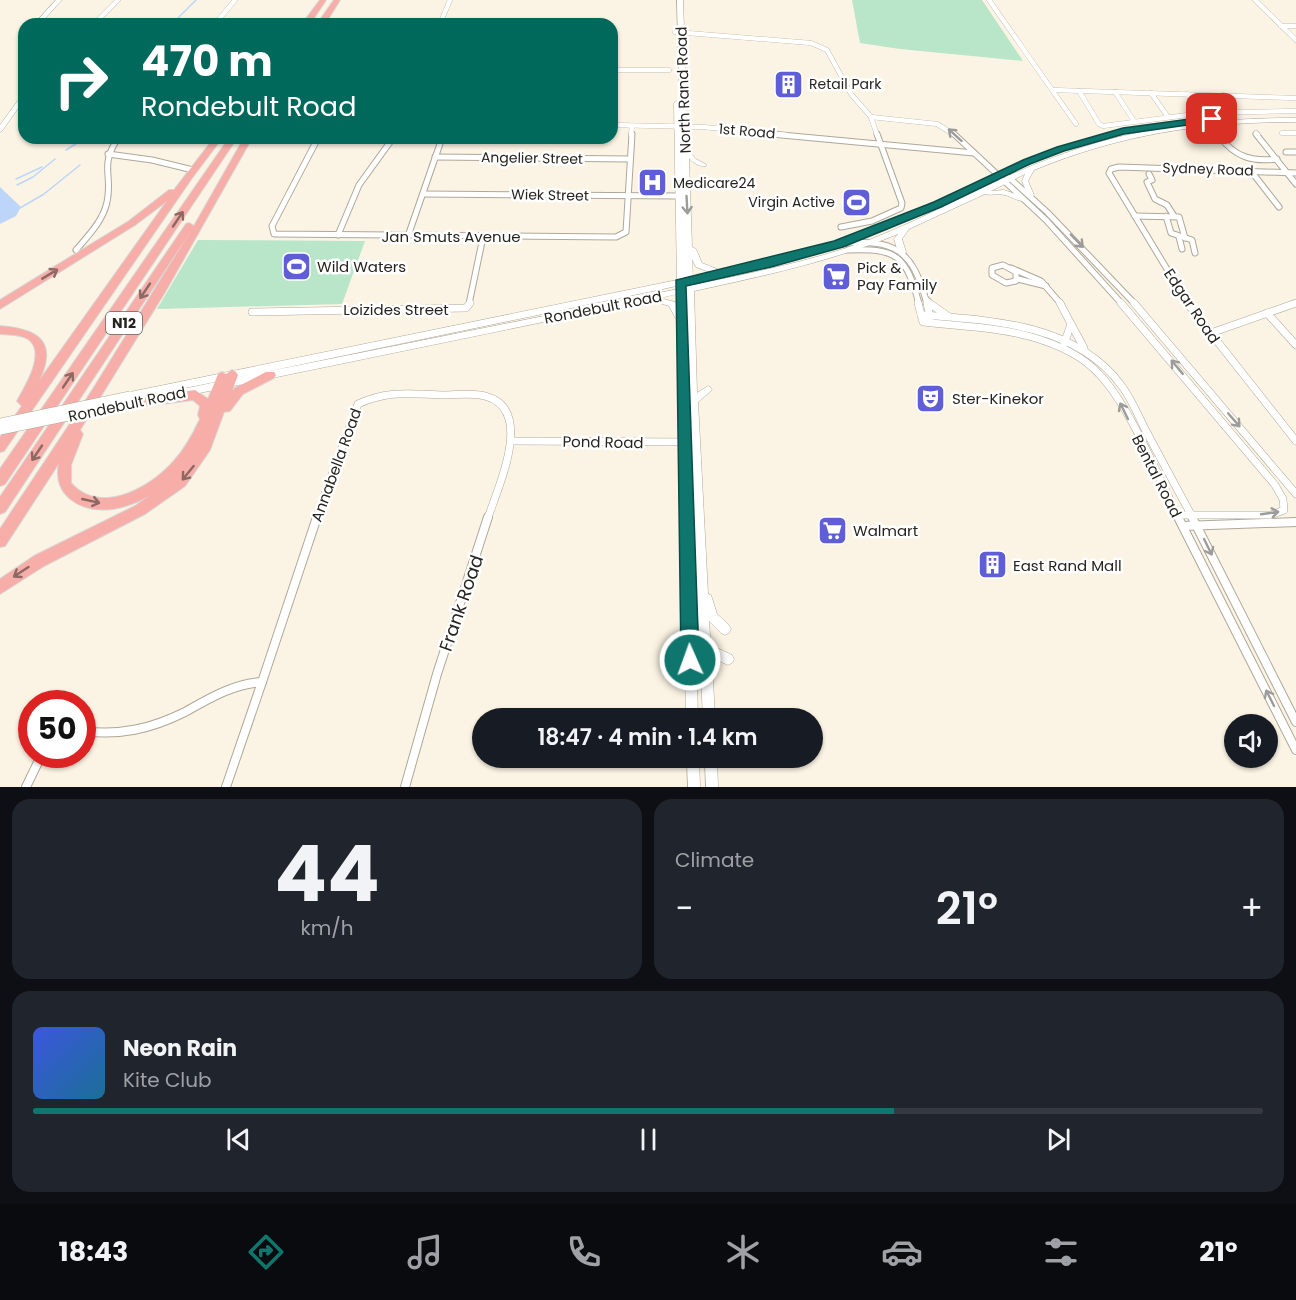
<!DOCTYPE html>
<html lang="en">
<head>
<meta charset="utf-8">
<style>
	body { margin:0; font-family:Poppins,sans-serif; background:#20242c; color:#f1f3f6; height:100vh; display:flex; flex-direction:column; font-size:22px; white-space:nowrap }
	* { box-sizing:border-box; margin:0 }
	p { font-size:20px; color:#9ea1a6 }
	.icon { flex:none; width:33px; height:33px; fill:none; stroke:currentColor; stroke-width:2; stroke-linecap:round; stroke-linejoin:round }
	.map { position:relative; height:787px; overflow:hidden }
	.details { display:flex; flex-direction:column; gap:12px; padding:12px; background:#0d0f14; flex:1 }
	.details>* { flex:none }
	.banner { position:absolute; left:18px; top:18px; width:600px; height:126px; border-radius:18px; box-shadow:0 2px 4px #0004; background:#00695c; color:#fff; overflow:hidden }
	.tools { position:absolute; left:1224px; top:714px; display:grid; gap:12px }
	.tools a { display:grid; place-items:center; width:54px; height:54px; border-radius:50%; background:#171b24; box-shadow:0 2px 4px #0004; font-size:30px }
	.speed { position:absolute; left:18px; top:690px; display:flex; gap:12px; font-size:30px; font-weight:700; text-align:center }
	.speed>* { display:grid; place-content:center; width:78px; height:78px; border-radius:50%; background:#171b24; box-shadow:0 2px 4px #0004; line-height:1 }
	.speed .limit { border:9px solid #d22; background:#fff; color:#111 }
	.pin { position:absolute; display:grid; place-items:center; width:51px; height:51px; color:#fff; margin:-26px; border-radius:12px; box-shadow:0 3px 9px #0006 }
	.me { position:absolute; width:66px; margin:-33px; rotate:358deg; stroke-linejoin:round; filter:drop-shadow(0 0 4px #0008) }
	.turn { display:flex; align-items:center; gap:21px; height:126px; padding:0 24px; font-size:27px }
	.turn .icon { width:78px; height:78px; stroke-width:2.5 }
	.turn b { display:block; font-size:42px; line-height:51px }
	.big { font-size:45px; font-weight:600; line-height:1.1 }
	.details .tile { flex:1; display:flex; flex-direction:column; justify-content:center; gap:9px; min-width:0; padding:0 21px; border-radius:18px; background:#20242c }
	.details .dial { align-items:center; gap:0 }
	.dial b { font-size:78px; line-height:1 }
	.song { display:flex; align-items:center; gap:18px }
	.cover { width:72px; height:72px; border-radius:9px; background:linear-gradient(135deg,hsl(230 70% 55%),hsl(200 70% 35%)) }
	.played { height:6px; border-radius:3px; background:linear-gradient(90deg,#0f766e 70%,#363941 70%) }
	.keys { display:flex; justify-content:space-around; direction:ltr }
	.heat { display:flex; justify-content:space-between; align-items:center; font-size:33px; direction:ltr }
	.details .tiles { flex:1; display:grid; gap:12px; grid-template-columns:1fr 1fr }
	.tile:last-child { grid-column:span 2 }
	.trip { position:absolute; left:472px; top:708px; width:351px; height:60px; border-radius:30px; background:#171b24; box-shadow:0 2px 4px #0004; font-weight:600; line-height:60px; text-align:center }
	.menu { display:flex; height:96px; justify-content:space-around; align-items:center; background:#090b0e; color:#9ea1a6 }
	.menu .icon { width:42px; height:42px }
	.menu .current { color:#0f766e }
	.menu b { font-size:27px; color:#f1f3f6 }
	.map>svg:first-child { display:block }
</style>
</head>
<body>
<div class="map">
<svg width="1296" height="787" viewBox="0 0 1296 787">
	<rect width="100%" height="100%" fill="#fbf4e4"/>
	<g fill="#b9e5c9">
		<path d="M852,0H982L1023,61L900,49L860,43Z"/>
		<path d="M198,240L365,241L342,304L157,309Z"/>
	</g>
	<path fill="#bdd5f9" d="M0,187L21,207L16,216L0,224Z"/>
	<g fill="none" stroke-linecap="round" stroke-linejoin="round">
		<g stroke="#bdd5f9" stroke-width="1.5">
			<path d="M172,24L196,0"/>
			<path d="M66,150L85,138"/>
			<path d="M16,179L42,167"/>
			<path d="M17,185L33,177L55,159"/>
			<path d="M20,208L44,194L80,165"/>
		</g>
		<defs>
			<g id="street-far3">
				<path d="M989,0L1076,124"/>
				<path d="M1255,0L1296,40"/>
				<path d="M94,24L118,0"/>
				<path d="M215,24L235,0"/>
				<path d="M440,24L450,0"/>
				<path d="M1281,26H1296"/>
				<path d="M675,32L811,43L827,50L851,94L871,117L877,135"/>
				<path d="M612,36L613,29"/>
				<path d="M612,70H669"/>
				<path d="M1053,90L1296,98"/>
				<path d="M1079,91L1099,124L1103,126L1203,113L1296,111"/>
				<path d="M1115,92L1134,121"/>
				<path d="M1151,93L1168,117"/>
				<path d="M1187,94L1203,113"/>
				<path d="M1223,95L1236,111"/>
				<path d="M871,117L937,124L955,135"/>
				<path d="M612,125L703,127L787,135"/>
				<path d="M1256,133L1258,135"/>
				<path d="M1282,133H1296"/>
				<path d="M631,135L632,126"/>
			</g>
			<g id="street-far2">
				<path d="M771,134L974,153"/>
				<path d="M954,134L1046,220L1122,304"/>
				<path d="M1256,134L1296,184"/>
				<path d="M1220,137C1235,157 1252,162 1277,159"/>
				<path d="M318,138L272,226L274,234L616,237L626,232L632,134"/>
				<path d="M1286,152H1296"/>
				<path d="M108,154L152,160L193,170"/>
				<path d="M435,157L630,159"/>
				<path d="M1251,171L1279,207"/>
				<path d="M1004,173L1047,212L1135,304"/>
				<path d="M1149,174L1152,180L1147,182L1155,199L1167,205L1174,216"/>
				<path d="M423,194L678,196"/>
				<path d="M1135,216L1179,217L1185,238"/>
				<path d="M1166,216L1171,233L1192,240L1195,253"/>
				<path d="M841,227L872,221L901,208L902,203L877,134"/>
				<path d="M338,235L359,185L393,138"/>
				<path d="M408,236L442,138"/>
				<path d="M1179,237L1182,249"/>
				<path d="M840,244C895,238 913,250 927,304"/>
				<path d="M76,250C88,236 103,221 107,202C113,174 99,167 118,138"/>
				<path d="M848,250C897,248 906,255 919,304"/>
				<path d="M1003,265L1016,272V281L1006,283L992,275V268Z"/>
				<path d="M1011,268L1041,281L1061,304"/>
				<path d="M1018,279L1046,286"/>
				<path d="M926,299L931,304"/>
				<path d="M469,304L483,237"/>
				<path d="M1188,304L1109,173L1111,169L1119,167L1296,173"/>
				<path d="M1292,304L1296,303"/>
			</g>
			<g id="street-far1">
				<path d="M918,303L923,322C959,326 997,327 1032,337C1056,344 1082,355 1099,374C1130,406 1158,477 1179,518"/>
				<path d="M927,303L930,317"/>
				<path d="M929,303L948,316"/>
				<path d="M1060,303L1071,324L1064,344"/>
				<path d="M1121,303L1275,485L1283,499L1284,510L1271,515H1177"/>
				<path d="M1134,303L1296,494"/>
				<path d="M1187,303L1296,441"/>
				<path d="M252,312L466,308L470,303"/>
				<path d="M1267,313L1296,345"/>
				<path d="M921,315C991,320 1076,324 1121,385C1131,398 1138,415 1145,429C1161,459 1177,489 1193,518"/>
				<path d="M1071,324L1084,348"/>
				<path d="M1208,334L1296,303"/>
				<path d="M512,441L690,442"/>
				<path d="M316,518L358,404C389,390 410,394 443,395C455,395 468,393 480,395C538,404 498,486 488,518"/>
			</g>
			<g id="street">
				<path d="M1178,517L1296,750"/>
				<path d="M1192,517L1296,722"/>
				<path d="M1183,526L1296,522"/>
				<path d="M82,731C119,736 151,729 185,712C210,698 233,684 262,682L317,517"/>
				<path d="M26,787L42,754"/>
				<path d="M226,787L262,682"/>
				<path d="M405,787L437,674L488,517"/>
			</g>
			<g id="secondary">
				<path d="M56,0H62L40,24H34Z"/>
				<path d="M677,0H683L688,150L696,159L707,165L706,166C700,167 693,163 689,158L692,247L696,249L702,263L722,271L798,254L877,227L1024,161L1096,137L1101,138L1028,163L883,231L799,259L693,282V285C752,273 813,261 869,240C934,215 994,178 1060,155C1136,127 1215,118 1296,118V122C1202,122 1122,134 1034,170L1028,181L1034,195L1032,197H1028L1022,181L1025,174L991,191L1004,190L1024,197V201C1017,201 1012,197 1005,195C998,193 991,196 985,194L909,229L902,239L906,252L905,254H899L898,252L894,239L898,234C833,261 763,276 694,291L697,393L708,386L711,388L712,390L698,402L708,594L711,595L717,614L729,625L731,629L729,633L725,635L721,633L709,621L711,651L717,648L732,655L734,659L732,663L728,665L717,660L712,662L715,718H703L692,493L698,718H686L678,320L676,319L669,306L650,300L180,397L177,396L176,393L177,390L180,389L678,289L677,286L130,400L127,399L125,396L127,393L130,392L677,280L674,103L677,101L680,103L685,279ZM692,259L696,267L712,273L693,277ZM678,294V307L675,302L660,298Z"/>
				<path d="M24,94V100L2,131L0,132V125L22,95Z"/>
				<path d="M687,758H699L700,787H688Z"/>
				<path d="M705,758H717L718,787H706Z"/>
			</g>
			<g id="highway">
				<path d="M320,0H326L310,24H302Z"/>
				<path d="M334,0H340L325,24H317Z"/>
				<path d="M214,138H222L192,178L4,451L0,452V437L22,406L17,401C25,387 47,352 28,339C20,334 9,335 0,334V326C38,329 58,341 39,381L167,201L135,225L0,309V300L129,221L169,190H174Z"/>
				<path d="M229,138H237L5,484L0,486V469Z"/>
				<path d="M244,138H252L165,292L80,430L83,434L71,465V483C100,516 150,488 173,462C185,449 193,434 200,419L198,415L200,406L193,400L137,407L133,405L131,402L133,399L195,390L208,399L218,374L222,372L226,374L232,370L236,372L238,375L232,391L235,388L266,372H274L276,375L274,378L243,394L230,411L224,412L210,450L185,486L145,514L44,566L0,594V579L34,556L135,506L149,496C138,502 125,507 113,509C83,513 52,497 59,463L5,546L0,547V529L93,389L192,229L5,512L0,514V497L186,224L189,223L194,226Z"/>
			</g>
		</defs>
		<use href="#street-far3" stroke="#afa899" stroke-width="5"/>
		<use href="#street-far2" stroke="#afa899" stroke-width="7"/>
		<use href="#street-far1" stroke="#afa899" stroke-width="8"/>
		<use href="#street" stroke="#afa899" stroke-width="10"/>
		<use href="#secondary" stroke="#afa899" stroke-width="1"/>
		<use href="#highway" stroke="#d8d8d6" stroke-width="2"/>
		<use href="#street-far3" stroke="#fff" stroke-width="4.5"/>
		<use href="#street-far2" stroke="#fff" stroke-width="5"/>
		<use href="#street-far1" stroke="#fff" stroke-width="7"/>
		<use href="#street" stroke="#fff" stroke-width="8"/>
		<use href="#secondary" fill="#fff" fill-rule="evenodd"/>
		<use href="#highway" fill="#f7aea9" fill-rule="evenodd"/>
		<defs>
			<g id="secondary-bridge">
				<path d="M0,423L130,396"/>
				<path d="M0,430L127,404"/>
			</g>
		</defs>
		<use href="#secondary-bridge" stroke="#afa899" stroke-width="10" stroke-linecap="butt"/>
		<use href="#secondary-bridge" stroke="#fff" stroke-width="9"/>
	</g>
	<defs><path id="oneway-shaft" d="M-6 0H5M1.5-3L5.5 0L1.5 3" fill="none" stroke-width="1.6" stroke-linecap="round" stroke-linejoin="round" transform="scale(1.5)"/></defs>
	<g stroke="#9d9c9a">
		<use href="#oneway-shaft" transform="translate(955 135) rotate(-138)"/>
		<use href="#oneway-shaft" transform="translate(687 205) rotate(87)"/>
		<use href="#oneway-shaft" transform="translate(1077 241) rotate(46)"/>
		<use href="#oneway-shaft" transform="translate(1177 367) rotate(-130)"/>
		<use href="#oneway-shaft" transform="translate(1124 411) rotate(-116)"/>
		<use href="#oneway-shaft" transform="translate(1234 420) rotate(49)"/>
		<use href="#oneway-shaft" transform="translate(1270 513) rotate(-8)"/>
		<use href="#oneway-shaft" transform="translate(1208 547) rotate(64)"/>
		<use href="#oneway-shaft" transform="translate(1270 698) rotate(-117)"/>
	</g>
	<g stroke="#8e6964">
		<use href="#oneway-shaft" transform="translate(178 219) rotate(-56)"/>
		<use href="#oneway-shaft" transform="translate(50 274) rotate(-31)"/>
		<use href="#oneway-shaft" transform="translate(145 291) rotate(124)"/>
		<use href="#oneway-shaft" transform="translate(68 380) rotate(-56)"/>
		<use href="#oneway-shaft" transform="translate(37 453) rotate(124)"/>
		<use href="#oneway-shaft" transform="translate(188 473) rotate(129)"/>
		<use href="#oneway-shaft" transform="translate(91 501) rotate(13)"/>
		<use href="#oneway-shaft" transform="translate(21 572) rotate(147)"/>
	</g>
	<path fill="#0f766e" stroke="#0a4d48" stroke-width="1.5" d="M1212,116L1215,117V121L1124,134L1064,151L1030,164L941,207L843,247L771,267L686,286L699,660L696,666L690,668L683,666L681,660L676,280L834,241L934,202L1023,160L1057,147L1123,128Z"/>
	<defs>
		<symbol id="building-square" viewBox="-11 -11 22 22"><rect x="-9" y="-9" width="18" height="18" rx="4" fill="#5f5ed6" stroke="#fff"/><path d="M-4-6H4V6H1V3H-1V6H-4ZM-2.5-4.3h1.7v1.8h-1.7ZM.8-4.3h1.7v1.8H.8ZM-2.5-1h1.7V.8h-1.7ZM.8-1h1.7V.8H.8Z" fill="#fff"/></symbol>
		<symbol id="hospital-square" viewBox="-11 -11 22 22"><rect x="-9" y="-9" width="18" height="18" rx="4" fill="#5f5ed6" stroke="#fff"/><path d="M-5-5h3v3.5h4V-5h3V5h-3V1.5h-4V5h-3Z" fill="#fff"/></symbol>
		<symbol id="stadium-square" viewBox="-11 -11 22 22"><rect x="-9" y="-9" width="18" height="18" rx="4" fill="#5f5ed6" stroke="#fff"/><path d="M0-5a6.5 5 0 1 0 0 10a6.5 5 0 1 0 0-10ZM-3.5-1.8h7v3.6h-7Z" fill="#fff"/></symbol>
		<symbol id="supermarket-square" viewBox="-11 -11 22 22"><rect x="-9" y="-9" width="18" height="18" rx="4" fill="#5f5ed6" stroke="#fff"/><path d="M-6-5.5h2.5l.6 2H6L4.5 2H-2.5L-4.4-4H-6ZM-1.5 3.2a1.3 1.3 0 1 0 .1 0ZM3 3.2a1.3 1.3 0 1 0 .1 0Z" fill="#fff"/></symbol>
		<symbol id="theatre-square" viewBox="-11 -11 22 22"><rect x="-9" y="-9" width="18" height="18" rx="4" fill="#5f5ed6" stroke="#fff"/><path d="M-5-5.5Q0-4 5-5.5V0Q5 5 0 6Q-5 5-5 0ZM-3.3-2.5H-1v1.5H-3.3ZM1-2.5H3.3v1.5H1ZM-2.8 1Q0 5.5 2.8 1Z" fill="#fff"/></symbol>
	</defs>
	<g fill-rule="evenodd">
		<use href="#building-square" x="772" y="68" width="33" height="33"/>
		<use href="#hospital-square" x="636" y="166" width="33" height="33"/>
		<use href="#stadium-square" x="840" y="186" width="33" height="33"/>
		<use href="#stadium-square" x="280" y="250" width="33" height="33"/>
		<use href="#supermarket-square" x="820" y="260" width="33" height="33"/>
		<use href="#theatre-square" x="914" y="382" width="33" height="33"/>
		<use href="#supermarket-square" x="816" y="514" width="33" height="33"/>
		<use href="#building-square" x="976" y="548" width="33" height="33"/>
	</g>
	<g text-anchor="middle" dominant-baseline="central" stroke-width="5" stroke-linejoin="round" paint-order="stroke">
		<g font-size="14" fill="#26241e" stroke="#fff" text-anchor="start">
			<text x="809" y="84">Retail Park</text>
			<text x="673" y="183">Medicare24</text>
			<text x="835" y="202" text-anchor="end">Virgin Active</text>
		</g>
		<g font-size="14" fill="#26241e" stroke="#fff">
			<text transform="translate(747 131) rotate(5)">1st Road</text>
			<text transform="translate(532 158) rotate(1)">Angelier Street</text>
			<text transform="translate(1208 169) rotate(2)">Sydney Road</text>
			<text transform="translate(550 195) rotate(1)">Wiek Street</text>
		</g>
		<rect fill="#fff" stroke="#676662" stroke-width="1.5" x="106" y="312" width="36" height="22" rx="4.5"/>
		<g font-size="14" font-weight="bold" fill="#26241e">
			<text x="124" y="323">N12</text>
		</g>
		<g font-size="15" fill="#26241e" stroke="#fff">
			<text transform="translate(683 90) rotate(-92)">North Rand Road</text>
			<text x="451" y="236">Jan Smuts Avenue</text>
			<text transform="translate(1192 306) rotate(56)">Edgar Road</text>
			<text transform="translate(603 307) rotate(-11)">Rondebult Road</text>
			<text x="396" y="309">Loizides Street</text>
			<text transform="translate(127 404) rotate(-12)">Rondebult Road</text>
			<text transform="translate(603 442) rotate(1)">Pond Road</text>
			<text transform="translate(336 465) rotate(-70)">Annabella Road</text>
			<text transform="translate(1157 476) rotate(63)">Bental Road</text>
		</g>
		<g font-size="15" fill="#26241e" stroke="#fff" text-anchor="start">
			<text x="317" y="266">Wild Waters</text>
			<text x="857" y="267">Pick &amp;<tspan x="857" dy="17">Pay Family</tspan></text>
			<text x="952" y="398">Ster-Kinekor</text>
			<text x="853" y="530">Walmart</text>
			<text x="1013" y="565">East Rand Mall</text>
		</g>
		<g font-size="18" fill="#26241e" stroke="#fff">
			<text transform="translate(461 603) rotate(-71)">Frank Road</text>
		</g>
	</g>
</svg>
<div class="tools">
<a><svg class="icon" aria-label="sound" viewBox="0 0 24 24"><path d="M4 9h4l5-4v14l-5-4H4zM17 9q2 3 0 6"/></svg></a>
</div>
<div class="speed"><div class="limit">50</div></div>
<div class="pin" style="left:1212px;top:119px;background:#d93025"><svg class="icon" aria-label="arrive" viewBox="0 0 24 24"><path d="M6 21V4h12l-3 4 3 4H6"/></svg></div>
<svg class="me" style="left:690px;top:660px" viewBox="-20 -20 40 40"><circle r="17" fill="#0f766e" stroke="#fff" stroke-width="3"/><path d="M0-11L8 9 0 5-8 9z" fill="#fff"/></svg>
<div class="trip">18:47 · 4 min · 1.4 km</div>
<div class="banner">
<div class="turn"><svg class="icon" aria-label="right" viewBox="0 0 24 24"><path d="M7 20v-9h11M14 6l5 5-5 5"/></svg><div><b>470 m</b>Rondebult Road</div></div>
</div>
</div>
<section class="details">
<div class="tiles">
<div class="tile dial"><b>44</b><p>km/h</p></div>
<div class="tile"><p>Climate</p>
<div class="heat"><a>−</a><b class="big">21°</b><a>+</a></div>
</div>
<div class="tile">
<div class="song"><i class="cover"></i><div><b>Neon Rain</b><p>Kite Club</p></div></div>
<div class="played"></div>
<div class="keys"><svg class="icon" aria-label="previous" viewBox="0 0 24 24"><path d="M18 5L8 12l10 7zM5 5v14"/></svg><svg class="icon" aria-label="pause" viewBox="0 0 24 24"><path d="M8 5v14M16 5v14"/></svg><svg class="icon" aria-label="next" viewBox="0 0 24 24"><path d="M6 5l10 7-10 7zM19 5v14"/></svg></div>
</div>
</div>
</section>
<nav class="menu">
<b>18:43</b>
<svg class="icon current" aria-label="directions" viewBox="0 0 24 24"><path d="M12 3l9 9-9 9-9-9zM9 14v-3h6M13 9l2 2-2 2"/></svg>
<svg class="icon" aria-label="music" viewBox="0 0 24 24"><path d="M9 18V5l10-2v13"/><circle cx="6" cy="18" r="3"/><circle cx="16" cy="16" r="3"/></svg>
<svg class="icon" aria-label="phone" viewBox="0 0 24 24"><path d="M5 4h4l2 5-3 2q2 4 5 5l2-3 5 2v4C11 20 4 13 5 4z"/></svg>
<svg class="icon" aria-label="climate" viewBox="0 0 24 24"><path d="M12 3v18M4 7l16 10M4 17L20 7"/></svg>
<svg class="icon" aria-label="car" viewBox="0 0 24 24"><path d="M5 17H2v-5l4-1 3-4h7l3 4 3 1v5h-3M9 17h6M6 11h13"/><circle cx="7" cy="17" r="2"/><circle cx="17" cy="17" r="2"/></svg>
<svg class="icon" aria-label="filters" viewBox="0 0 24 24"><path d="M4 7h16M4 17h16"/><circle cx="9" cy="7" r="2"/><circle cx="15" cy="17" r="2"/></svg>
<b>21°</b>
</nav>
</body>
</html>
